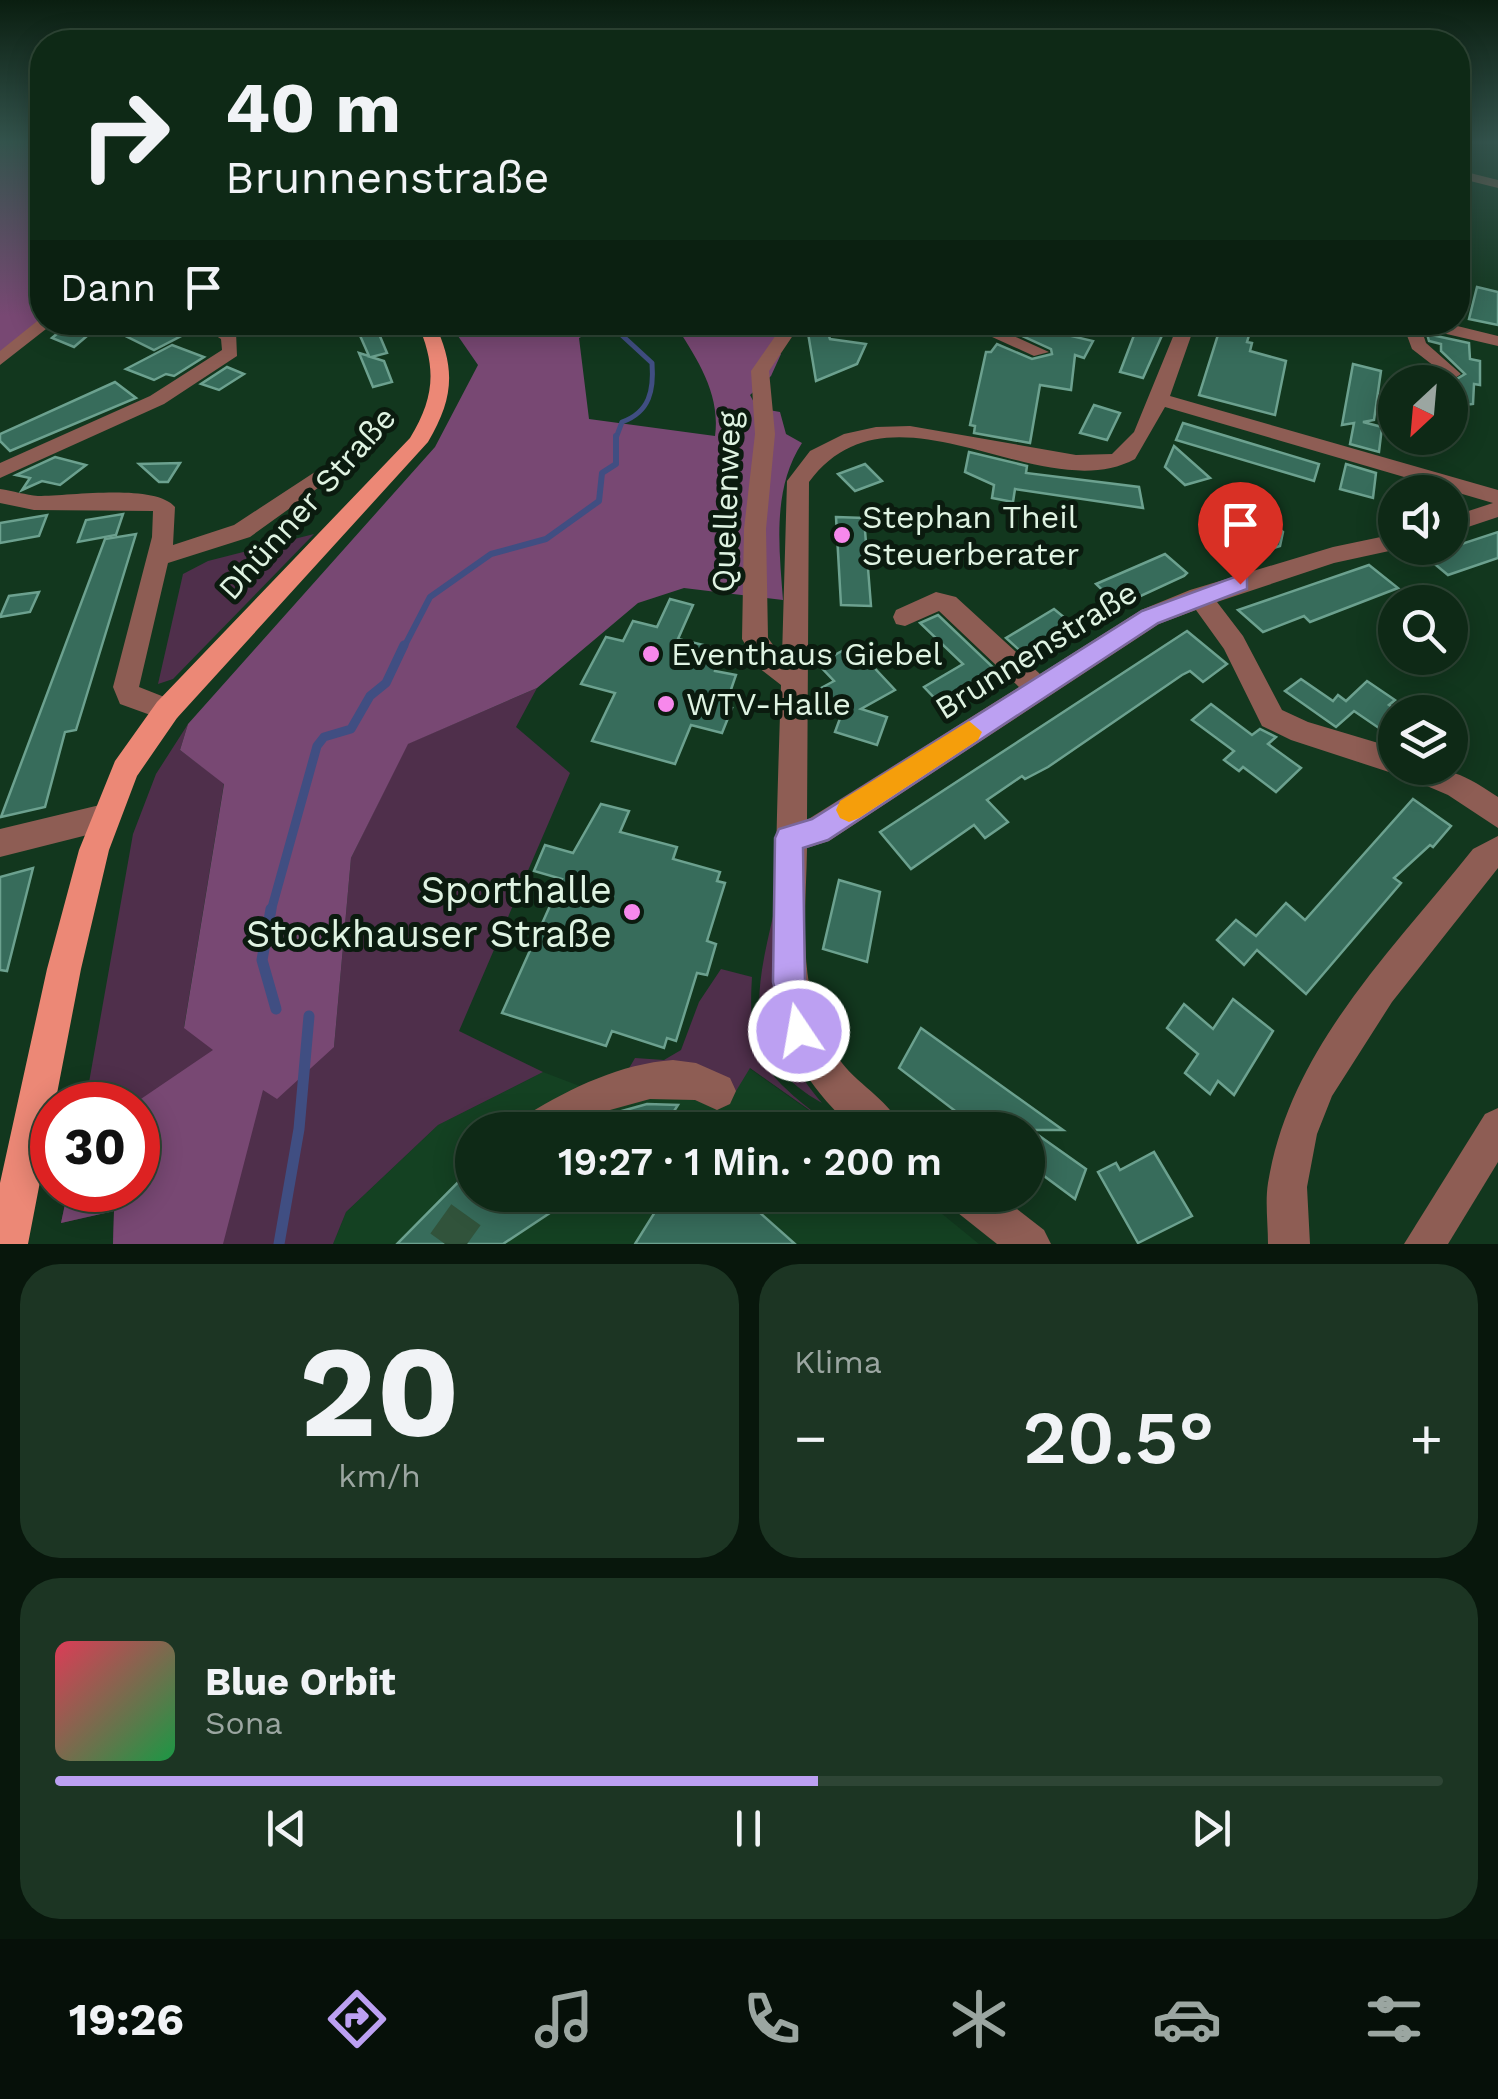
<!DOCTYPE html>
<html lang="de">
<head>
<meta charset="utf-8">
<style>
	body { margin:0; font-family:"Work Sans",sans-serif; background:#1c3523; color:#f1f3f6; height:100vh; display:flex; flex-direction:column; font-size:38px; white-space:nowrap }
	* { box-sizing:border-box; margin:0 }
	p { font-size:32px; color:#9ba6a1 }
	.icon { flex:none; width:55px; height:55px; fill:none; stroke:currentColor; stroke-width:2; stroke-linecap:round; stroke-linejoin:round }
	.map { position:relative; height:1244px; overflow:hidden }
	.drawer { display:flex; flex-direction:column; gap:20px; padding:20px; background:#08170c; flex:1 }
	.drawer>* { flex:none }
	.guide { position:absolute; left:30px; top:30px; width:1440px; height:305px; border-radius:40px; box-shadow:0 5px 25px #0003,0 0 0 2px #2e4535; background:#0e2916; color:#f1f3f6; overflow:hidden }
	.needle { width:65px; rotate:206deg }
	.tools { position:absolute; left:1378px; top:365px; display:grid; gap:20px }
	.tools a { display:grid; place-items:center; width:90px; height:90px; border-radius:50%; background:#0e2916; box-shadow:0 5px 25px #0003,0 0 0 2px #2e4535; font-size:50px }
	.speed { position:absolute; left:30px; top:1082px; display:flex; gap:20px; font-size:50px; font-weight:700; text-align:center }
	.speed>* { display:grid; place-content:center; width:130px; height:130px; border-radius:50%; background:#0e2916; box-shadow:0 5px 25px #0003,0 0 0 2px #2e4535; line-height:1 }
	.speed .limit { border:15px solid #d22; background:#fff; color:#111 }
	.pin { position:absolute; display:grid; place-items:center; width:85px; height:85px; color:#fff; margin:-102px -42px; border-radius:50% 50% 50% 0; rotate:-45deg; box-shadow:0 0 10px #0007 }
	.pin .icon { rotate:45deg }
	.me { position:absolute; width:110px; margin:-55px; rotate:348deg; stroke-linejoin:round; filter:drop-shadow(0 0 8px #0008) }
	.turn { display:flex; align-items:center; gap:35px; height:210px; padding:0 30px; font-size:45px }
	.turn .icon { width:130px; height:130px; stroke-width:2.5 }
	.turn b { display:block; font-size:70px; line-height:85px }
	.then { display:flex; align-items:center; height:95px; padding:0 30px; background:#0003; gap:20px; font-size:38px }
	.big { font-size:75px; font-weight:600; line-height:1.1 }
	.drawer .tile { flex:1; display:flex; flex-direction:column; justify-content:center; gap:15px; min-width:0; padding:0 35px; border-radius:40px; background:#1c3523 }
	.drawer .dial { align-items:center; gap:0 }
	.dial b { font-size:130px; line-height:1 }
	.song { display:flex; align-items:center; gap:30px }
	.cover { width:120px; height:120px; border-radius:15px; background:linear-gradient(135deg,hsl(350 70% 55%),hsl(140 70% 35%)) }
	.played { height:10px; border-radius:5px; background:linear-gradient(90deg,#bca0f2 55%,#2e4535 55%) }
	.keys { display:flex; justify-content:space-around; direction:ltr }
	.heat { display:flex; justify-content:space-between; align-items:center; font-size:55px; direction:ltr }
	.drawer .tiles { flex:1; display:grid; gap:20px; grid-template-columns:1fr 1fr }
	.tile:last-child { grid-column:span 2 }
	.trip { position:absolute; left:455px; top:1112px; width:590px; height:100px; border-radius:50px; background:#0e2916; box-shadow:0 5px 25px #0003,0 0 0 2px #2e4535; font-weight:600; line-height:100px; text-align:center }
	.menu { display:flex; height:160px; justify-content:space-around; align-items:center; background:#061009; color:#9ba6a1 }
	.menu .icon { width:70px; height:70px }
	.menu .on { color:#bca0f2 }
	.menu b { font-size:45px; color:#f1f3f6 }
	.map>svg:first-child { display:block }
</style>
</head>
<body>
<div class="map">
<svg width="1498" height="1244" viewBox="0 0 1498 1244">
	<rect width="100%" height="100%" fill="#12371e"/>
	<path fill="#144122" d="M749,1068L836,1130H472V1195H919L979,1244H333L346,1212L438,1125L543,1072L590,1090Z"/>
	<g fill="#4f2f4b">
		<path d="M314,534L173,679L158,684L183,574L208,561Z"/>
		<path d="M537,688L516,727L570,773L459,1031L543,1072L438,1125L346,1212L333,1244H113L114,1211L61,1223L68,1190H138V1105H85L133,834L156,774L188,724L180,750L224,783L184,1027L334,1047L351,858L407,744Z"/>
		<path d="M774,912C773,991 767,1039 822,1103C739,1057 756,990 774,912Z"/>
		<path d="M721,969L752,977C747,1057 763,1073 825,1121L750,1068L736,1091L722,1081L628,1070L635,1058L664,1060L681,1050L699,1002Z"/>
	</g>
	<g fill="#784873">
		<path d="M0,142H42V321L0,355Z"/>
		<path d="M449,323H611L579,338L589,419L715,436C721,393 696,357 674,323H786L773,349L781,354L771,376L750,395L757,408L780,412L786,434L802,443C772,489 779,547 783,600L684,588L638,603L537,688L408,744L351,858L334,1047L277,1099L263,1090L223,1244H113L114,1211L61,1223L68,1190H138V1105H132L213,1050L184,1028L224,784L180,750L188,724L435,447L478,365Z"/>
	</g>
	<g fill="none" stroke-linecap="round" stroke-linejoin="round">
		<path stroke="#404e82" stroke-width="5" d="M614,322V328L652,363C654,390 650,412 622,422L616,438"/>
		<path stroke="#404e82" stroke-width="6" d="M404,647L430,597L491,554L546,539L599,501L602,473L616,464V436"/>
		<path stroke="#404e82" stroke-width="9" d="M271,911L317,746L324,737L351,729L370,696L386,683L404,645"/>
		<g stroke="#404e82" stroke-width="11">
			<path d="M271,909L262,960L276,1009"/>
			<path d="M279,1244L299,1129L309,1016"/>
		</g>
	</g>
	<g fill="#376c5b" stroke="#6ca18f" stroke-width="2.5">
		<path d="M1477,287L1498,292V325L1469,319Z"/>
		<path d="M71,322H142L154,328L163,324L185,334L154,350L101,324L74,347L52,338Z"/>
		<path d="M354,322H374L387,353L371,357L384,361L392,382L373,387L359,353L369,356Z"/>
		<path d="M1012,322L1093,341L1084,358L1075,355L1071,390L1040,385L1030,443L974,433L975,426L970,425L986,352H991L997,344L1032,359L1052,354L1051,349L1007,329Z"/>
		<path d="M1139,322H1168L1143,378L1120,372Z"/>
		<path d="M1222,322H1253L1247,342L1252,343L1250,351L1286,361L1275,415L1199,395Z"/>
		<path d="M808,333H828L830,339L866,344L857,364L816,381Z"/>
		<path d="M1427,334L1469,343L1470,359L1480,361V385L1474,384L1473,404L1450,407V383L1465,374L1441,351V344L1429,341Z"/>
		<path d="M172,345L204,357L174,376L166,374L154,380L126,369Z"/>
		<path d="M1353,364L1381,371L1374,420L1363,422L1382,427L1379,452L1350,444L1354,423L1342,425Z"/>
		<path d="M227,367L244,374L219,390L201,384Z"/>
		<path d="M115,382L136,398L10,451L0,441V434Z"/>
		<path d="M1094,405L1120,413L1107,440L1080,433Z"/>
		<path d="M1183,423L1319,464L1314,481L1176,440Z"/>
		<path d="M1174,446L1210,478L1185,485L1165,467Z"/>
		<path d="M969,452L1027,466L1026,473L1139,487L1143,508L1015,489L1013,502L992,498L994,485L965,472Z"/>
		<path d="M55,457L86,465L60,485L42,481L22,490L30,478L16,475Z"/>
		<path d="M180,463L168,482H159L139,464Z"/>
		<path d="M865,464L882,481L855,491L838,474Z"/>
		<path d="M1346,464L1376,473L1373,498L1340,489Z"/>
		<path d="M123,514L116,535L78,542L86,520Z"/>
		<path d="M47,515L39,536L0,543V523Z"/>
		<path d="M836,517L864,518L871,606L841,605Z"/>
		<path d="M1267,518L1283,532L1280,546L1248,556L1228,537L1243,532L1237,527Z"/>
		<path d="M1498,532V558L1448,575L1425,556Z"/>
		<path d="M136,534L76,730L65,732L45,807L1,817L105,539Z"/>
		<path d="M1165,554L1187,573L1184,576L1119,606L1096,584Z"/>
		<path d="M1369,565L1398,588L1310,622L1304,616L1263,632L1238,610Z"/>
		<path d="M39,592L30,612L0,617L9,596Z"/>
		<path d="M670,599L693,605L678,639L720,649L715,671L736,675L725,707L732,708L722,733L691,725L675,764L592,741L615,693L581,684L606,637L623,641L633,621L657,627Z"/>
		<path d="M1054,609L1077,628L1028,658L1006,638Z"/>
		<path d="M938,615L999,673L943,707L924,687L963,664L920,623Z"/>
		<path d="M1187,631L1227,664L1203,682L1190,671L1182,675L1048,767L1025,779L1022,776L987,800L1008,822L985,838L974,825L911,869L880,832Z"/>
		<path d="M853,645L895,690L861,709L887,717L877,745L835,732L842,713L821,688L834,681L818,664Z"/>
		<path d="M1301,679L1333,701L1338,695L1346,701L1367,681L1395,700L1389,705L1395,709V739L1354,711L1336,727L1285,691Z"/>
		<path d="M1211,704L1252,735L1260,729L1276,737L1268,744L1301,768L1276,792L1243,767L1239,771L1224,760L1234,751L1192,720Z"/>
		<path d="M1413,799L1451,826L1433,847L1430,845L1394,878L1401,883L1306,994L1257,950L1244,965L1217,940L1236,920L1256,936L1286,903L1305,920Z"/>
		<path d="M601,804L629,811L620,832L677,847L673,859L720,872L717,881L725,883L707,941L716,944L707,975L697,973L676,1041L667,1038L664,1048L612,1031L606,1046L502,1013L562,879L534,871L545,845L573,853Z"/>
		<path d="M33,868L7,971L0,970V877Z"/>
		<path d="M839,880L880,892L867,962L823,949Z"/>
		<path d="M1233,999L1273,1031L1234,1095L1218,1081L1210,1094L1185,1073L1198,1054L1167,1028L1184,1004L1213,1029Z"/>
		<path d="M921,1028L1063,1130H1031L1086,1169L1075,1199L1028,1164V1130H980L899,1068Z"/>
		<path d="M647,1104L678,1105L662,1130H580L611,1114Z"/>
		<path d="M1154,1152L1192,1216L1138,1243L1098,1172L1116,1163L1120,1170Z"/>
		<path d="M472,1168V1195H577L503,1244H397Z"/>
		<path d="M637,1195H740L795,1244H635L655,1212Z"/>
	</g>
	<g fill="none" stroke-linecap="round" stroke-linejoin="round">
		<path stroke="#31533b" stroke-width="36" stroke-dasharray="36 19" stroke-linecap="butt" d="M445,1244L480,1195"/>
		<g fill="#8e5d54" fill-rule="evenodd">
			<path d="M1458,170L1498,180V188L1458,178Z"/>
			<path d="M41,318L42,322H55L0,365V351Z"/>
			<path d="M194,322H217L236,332L237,356L164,404L0,478V463L150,396L222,350L221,339Z"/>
			<path d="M785,322H802L769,371L775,434L766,529L768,638L782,657L787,481L810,451L844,434L876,427L910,426L1076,455L1112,454L1134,432L1179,322H1196L1170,396L1498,490V517L1450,533V517L1493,503L1165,407L1135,459C1041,510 892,370 809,482L807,820L1019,687L939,611L905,626L896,624L893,617L896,610L936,592L956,597L1040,674L1141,610L1190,590L1333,547L1395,534V548H1403L1334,563L1217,602L1243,636L1282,710L1308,722L1395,748V768C1446,768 1455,768 1498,797V828L1448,795L1406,777L1403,771L1395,774L1291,740L1262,726L1224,649L1196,610L1159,624L829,841L807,848C806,922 794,1000 842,1063C860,1086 892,1103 903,1130H855C761,1045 772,977 776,862C777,805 779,744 781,685L759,668L742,639L744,529L755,434L751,371Z"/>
			<path d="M959,322H983L1049,352L1034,356Z"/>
			<path d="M1402,322H1441L1498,336V346L1421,328L1426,343L1461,374L1452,380L1412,349Z"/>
			<path d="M321,468L329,470V480L250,537L168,563L139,687L177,702L181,710L177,718L167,721L120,704L113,687L152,537L153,511L34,510L0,503V489C13,491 26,495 38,496C70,496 155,483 175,507L173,545L234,525Z"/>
			<path d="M104,804L115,808L119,818L115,828L0,857V829Z"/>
			<path d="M1498,836V868L1392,1002L1332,1096L1317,1134L1307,1187L1310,1244H1268C1268,1224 1265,1202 1268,1183C1290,1048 1392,951 1473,849Z"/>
			<path d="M673,1060L696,1063L730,1078L736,1091L730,1104L717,1110L695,1100L650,1099L610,1110L572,1130H523L528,1114C573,1087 620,1064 673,1060Z"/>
			<path d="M1498,1108V1162L1448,1244H1404L1485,1114Z"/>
			<path d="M947,1195H999L1044,1230L1051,1244H997L953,1209Z"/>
		</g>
		<path fill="#ec8876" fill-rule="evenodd" d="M417,322H434C456,368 454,398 428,442L177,718L137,776L109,850L81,969L28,1244H0V1183L47,969L79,850L115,761L157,702L410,438C435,397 437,367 417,322Z"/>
	</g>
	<linearGradient id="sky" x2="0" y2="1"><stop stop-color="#0a1e10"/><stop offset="0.45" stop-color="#33534c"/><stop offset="1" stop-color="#33534c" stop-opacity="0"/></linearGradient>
	<rect width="1498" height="316" fill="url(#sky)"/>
	<path fill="#bca0f2" stroke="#7a689d" stroke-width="2.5" d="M1240,575L1247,578V589L1158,623L828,840L803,848L805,982L815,1031L811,1042L799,1047L788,1042L773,982L775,838L779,829L812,819L1142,611Z"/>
	<path fill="#f59e0b" d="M969,721L982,732L978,740L859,818L849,822L840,818L836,810L840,801Z"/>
	<g fill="#f788ec" stroke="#0b1b0f" stroke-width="4">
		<circle cx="842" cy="535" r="10"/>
		<circle cx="651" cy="654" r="10"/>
		<circle cx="666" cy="704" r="10"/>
		<circle cx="632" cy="912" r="10"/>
	</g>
	<g text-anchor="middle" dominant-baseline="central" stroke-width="10" stroke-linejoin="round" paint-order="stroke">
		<g font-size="32" fill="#dff3e2" stroke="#0b1b0f">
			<text transform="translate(726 502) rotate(-88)">Quellenweg</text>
			<text transform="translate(307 503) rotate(-48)">Dhünner Straße</text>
			<text transform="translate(1036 650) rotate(-32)">Brunnenstraße</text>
		</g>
		<g font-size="32" fill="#dff3e2" stroke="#0b1b0f" text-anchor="start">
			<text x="862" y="517">Stephan Theil<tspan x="862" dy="37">Steuerberater</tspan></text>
			<text x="671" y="654">Eventhaus Giebel</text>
			<text x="686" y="704">WTV-Halle</text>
		</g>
		<g font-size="38" fill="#dff3e2" stroke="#0b1b0f" text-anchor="end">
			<text x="612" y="890">Sporthalle<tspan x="612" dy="44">Stockhauser Straße</tspan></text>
		</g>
	</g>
</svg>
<div class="tools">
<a><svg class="needle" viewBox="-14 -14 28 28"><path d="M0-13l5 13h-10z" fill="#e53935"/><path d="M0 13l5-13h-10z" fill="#9ba6a1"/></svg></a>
<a><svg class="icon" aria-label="sound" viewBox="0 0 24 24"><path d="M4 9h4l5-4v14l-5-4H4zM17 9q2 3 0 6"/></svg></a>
<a><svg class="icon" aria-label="search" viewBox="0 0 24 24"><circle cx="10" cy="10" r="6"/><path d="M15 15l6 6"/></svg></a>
<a><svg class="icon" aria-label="layers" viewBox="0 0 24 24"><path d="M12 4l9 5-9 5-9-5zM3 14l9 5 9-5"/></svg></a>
</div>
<div class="speed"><div class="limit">30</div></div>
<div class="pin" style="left:1240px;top:584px;background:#d93025"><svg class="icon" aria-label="arrive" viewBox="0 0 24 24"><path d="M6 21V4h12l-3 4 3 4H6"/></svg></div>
<svg class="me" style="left:799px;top:1031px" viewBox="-20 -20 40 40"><circle r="17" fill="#bca0f2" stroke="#fff" stroke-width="3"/><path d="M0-11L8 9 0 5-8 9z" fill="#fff"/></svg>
<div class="trip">19:27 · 1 Min. · 200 m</div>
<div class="guide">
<div class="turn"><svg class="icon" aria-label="right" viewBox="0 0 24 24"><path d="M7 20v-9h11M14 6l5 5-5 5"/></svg><div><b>40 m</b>Brunnenstraße</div></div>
<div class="then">Dann<svg class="icon" aria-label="arrive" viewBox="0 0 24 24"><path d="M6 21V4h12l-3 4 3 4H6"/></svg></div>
</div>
</div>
<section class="drawer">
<div class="tiles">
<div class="tile dial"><b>20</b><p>km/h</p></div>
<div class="tile"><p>Klima</p>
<div class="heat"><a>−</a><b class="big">20.5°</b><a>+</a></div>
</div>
<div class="tile">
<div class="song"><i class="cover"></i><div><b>Blue Orbit</b><p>Sona</p></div></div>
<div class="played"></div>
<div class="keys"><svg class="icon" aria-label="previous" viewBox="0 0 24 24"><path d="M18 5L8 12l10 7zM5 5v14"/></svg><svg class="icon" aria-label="pause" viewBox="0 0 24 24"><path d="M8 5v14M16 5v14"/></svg><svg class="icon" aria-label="next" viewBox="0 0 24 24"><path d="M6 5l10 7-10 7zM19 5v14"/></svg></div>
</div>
</div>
</section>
<nav class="menu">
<b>19:26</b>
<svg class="icon on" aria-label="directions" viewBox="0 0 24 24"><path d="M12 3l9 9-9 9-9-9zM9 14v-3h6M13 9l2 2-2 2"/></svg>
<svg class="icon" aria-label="music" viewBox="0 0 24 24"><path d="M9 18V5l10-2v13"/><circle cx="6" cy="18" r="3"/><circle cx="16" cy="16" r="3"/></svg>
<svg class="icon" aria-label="phone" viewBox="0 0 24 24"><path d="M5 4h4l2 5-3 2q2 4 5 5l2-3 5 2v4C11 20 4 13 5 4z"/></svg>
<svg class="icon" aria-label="climate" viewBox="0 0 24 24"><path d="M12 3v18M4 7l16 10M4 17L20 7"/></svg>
<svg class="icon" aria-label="car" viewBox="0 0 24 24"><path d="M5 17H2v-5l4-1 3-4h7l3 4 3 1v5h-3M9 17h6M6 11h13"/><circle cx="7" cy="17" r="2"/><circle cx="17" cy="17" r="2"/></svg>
<svg class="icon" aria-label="filters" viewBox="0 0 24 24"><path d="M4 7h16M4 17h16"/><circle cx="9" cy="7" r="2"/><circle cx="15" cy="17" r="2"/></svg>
</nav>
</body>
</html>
